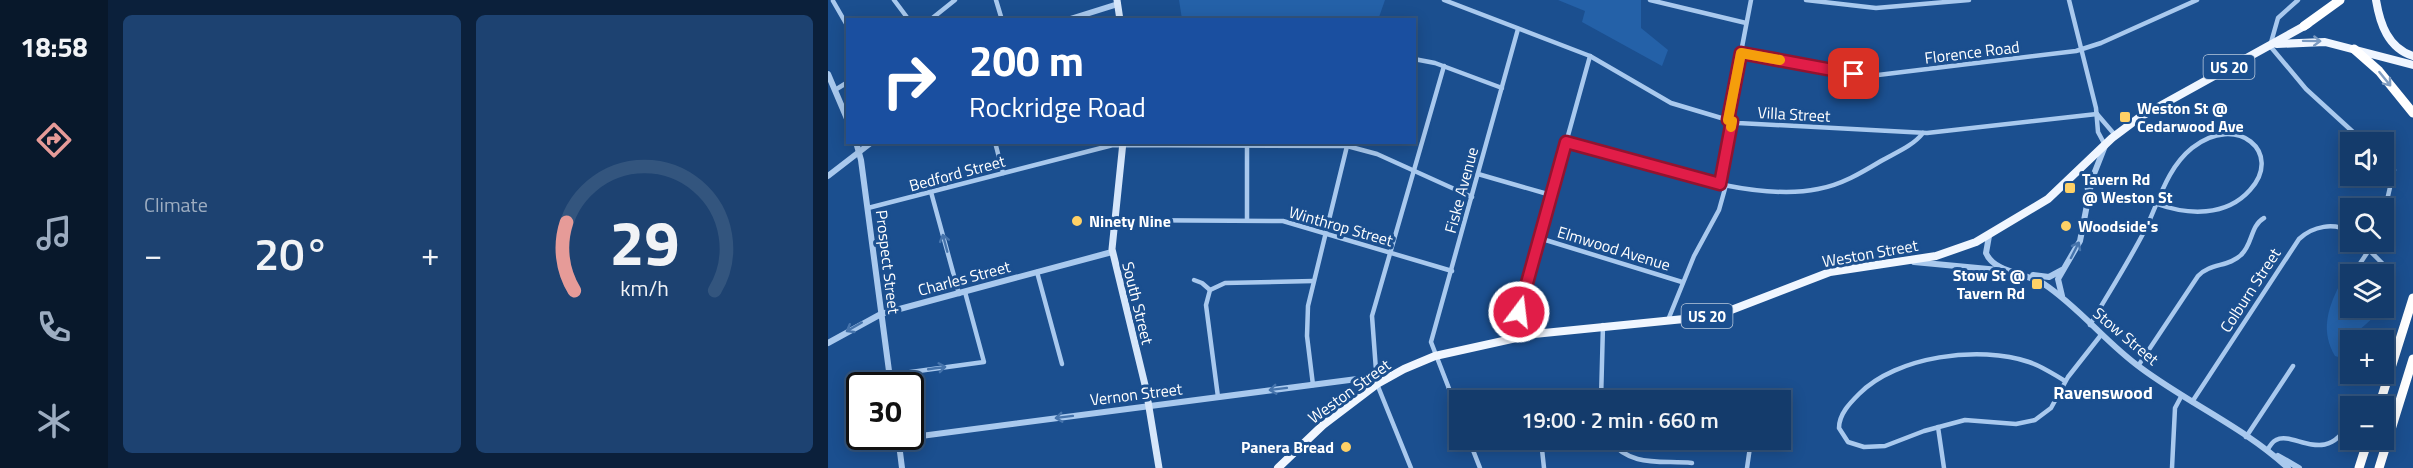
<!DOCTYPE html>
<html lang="en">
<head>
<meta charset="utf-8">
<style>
	body { margin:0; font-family:"Titillium Web",sans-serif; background:#1d4271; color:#f1f3f6; height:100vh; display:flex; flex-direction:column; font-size:22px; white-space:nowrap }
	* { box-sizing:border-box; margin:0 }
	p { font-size:20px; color:#9dadc1 }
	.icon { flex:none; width:33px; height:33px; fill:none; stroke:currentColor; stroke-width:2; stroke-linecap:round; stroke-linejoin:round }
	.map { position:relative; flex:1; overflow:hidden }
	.side { display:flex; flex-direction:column; gap:15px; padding:15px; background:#0b203b; width:720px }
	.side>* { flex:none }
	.banner { position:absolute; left:18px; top:18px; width:570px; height:126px; border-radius:0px; box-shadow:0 3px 15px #0003,0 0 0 2px #33557e; background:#1a4fa0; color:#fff; overflow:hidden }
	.buttons { position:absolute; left:1512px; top:132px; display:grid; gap:12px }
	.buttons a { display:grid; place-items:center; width:54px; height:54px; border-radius:0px; background:#143b6b; box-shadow:0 3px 15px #0003,0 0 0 2px #33557e; font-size:30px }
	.speed { position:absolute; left:18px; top:372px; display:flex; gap:12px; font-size:30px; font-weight:700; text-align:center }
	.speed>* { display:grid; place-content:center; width:78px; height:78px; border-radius:50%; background:#143b6b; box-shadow:0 3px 15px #0003,0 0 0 2px #33557e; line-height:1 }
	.speed .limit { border:3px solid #111; border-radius:9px; background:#fff; color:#111 }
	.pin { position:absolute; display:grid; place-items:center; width:51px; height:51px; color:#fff; margin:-26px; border-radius:12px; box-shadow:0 3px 9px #0006 }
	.me { position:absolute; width:66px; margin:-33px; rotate:15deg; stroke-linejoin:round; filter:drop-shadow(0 0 4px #0008) }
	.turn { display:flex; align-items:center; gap:21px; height:126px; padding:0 24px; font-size:27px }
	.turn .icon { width:78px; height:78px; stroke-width:2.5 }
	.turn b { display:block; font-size:42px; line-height:51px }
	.big { font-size:45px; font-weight:600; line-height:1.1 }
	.side .widget { flex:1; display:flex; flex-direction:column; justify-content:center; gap:9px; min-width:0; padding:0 21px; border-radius:9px; background:#1d4271 }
	.side .dial { align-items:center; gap:0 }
	.dial svg { height:156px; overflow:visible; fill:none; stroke:#33557e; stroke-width:7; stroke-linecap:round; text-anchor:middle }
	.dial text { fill:#f1f3f6; stroke:none }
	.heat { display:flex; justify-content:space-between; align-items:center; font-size:33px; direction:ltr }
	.side .tiles { flex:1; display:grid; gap:15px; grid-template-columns:repeat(2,1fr) }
	.trip { position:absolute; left:621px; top:390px; width:342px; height:60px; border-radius:0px; background:#143b6b; box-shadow:0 3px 15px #0003,0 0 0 2px #33557e; font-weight:600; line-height:60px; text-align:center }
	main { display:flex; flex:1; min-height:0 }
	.tab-bar { display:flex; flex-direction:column; width:108px; justify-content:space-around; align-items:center; background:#08182b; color:#9dadc1 }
	.tab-bar .icon { width:42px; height:42px }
	.tab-bar .active { color:#e69b98 }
	.tab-bar b { font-size:27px; color:#f1f3f6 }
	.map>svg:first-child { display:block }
</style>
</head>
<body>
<main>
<nav class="tab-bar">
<b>18:58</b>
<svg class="icon active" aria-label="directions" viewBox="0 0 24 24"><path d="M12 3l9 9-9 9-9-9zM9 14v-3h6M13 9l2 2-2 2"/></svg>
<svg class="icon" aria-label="music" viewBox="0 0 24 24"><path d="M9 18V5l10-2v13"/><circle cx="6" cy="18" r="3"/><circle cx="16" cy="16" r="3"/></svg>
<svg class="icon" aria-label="phone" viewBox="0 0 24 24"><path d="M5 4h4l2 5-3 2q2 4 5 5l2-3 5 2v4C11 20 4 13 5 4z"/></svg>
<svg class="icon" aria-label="climate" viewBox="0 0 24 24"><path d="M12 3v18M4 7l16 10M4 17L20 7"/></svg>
</nav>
<section class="side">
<div class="tiles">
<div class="widget"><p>Climate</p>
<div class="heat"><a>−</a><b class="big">20°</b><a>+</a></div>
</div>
<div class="widget dial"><svg viewBox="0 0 100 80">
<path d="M14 69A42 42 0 1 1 86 69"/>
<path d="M14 69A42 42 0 0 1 10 34" stroke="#e69b98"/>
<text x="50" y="56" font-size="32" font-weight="700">29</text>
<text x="50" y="72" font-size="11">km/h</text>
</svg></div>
</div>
</section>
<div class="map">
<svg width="1585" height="468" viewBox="0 0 1585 468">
	<rect width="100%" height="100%" fill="#1b4f8f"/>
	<g fill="#2461a8">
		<path d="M351,0H557L550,20L354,19Z"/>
		<path d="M730,0H813V28L840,50L834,66L754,22L757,11Z"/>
		<path d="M1519,284L1522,285V308H1544L1547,316L1519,341L1517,353L1514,358L1507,356C1493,332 1499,310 1511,286Z"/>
	</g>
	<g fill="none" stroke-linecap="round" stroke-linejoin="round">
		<g stroke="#a9c9ee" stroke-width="4.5">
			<path d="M66,0L81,20"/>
			<path d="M168,0L174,20"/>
			<path d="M616,0L762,56L843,103L910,123L1099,133L1269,114"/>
			<path d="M822,0L918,23"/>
			<path d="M978,0L1048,8L1141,0"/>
			<path d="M1241,0L1268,108L1270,132L1277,145"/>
			<path d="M1470,0L1450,18L1442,46L1478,89L1536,142"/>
			<path d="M5,1L20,27"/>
			<path d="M102,20L127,0"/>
			<path d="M913,53L1026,74L1050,75L1248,51L1273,43L1369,0"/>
			<path d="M586,59L607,63L674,88"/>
			<path d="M7,90L20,82"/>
			<path d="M1269,114L1287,135"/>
			<path d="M900,120L923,0"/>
			<path d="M167,142L175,173"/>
			<path d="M738,142C809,160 920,204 990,189C1013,185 1033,173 1053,161C1067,153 1085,146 1095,133"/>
			<path d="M419,145V220"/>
			<path d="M1556,161L1566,170L1557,209"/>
			<path d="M650,174L723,195"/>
			<path d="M893,184L904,121"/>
			<path d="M103,192L131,294"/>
			<path d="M40,208L285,145L519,146L549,154L644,197"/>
			<path d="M285,220L455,221L624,271"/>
			<path d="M711,238L854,282"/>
			<path d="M1533,242L1555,264"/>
			<path d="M209,272L234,364"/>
			<path d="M1525,274L1541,250"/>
			<path d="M366,280L374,283L382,290"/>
			<path d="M840,320L866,256L891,210L898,185"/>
			<path d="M1262,325C1280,294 1300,263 1317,230C1331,202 1338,169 1364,148C1409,112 1456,153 1422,190C1398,217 1360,215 1329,204"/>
			<path d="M684,338L762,56"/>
			<path d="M1310,366L1370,276C1382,263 1401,267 1413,255C1425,244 1422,226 1436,218"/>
			<path d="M61,375L156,362L137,292"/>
			<path d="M1237,381C1225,374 1214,366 1201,362C1152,345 1068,356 1031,394C1022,403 1011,414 1011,428L1020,442L1036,447L1057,446L1096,431L1137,420L1188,424L1207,420L1223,408L1240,377L1273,335"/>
			<path d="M485,385L479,336L480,306L520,142"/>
			<path d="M390,397L378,305L382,290L397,283L485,281"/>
			<path d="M773,400L775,325"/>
			<path d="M1364,402L1471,239C1485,226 1506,222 1522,232"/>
			<path d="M952,406L956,405"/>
			<path d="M632,417L603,342L690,29"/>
			<path d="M1110,427L1116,468"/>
			<path d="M1418,437L1465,366"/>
			<path d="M641,440L652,468"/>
			<path d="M713,440L716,468"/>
			<path d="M781,440C804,468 832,460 864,463"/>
			<path d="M1439,451C1441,447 1444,442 1448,440C1466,430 1498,468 1522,421"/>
			<path d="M583,468L549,384L544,316L616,66"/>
			<path d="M919,468L923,440"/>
			<path d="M1344,468L1347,408L1354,395"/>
		</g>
		<g stroke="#a9c9ee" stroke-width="6">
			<path d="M239,20L290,4"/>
			<path d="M0,74L20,121"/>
			<path d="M28,142L33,160L63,386"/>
			<path d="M1252,171L1258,178L1260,190"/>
			<path d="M0,176L44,142"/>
			<path d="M1161,236L1158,253C1166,273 1199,273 1216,284C1252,308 1278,343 1313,368C1360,403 1417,428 1460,468"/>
			<path d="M1086,262L1171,270"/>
			<path d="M1205,275L1221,277L1234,270"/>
			<path d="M1234,296L1230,279L1252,241L1264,179L1277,146"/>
			<path d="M0,343L53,314L284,252"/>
			<path d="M70,436L74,468"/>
			<path d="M70,439L529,379L549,384"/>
			<path d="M1450,456L1471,468"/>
		</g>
		<g stroke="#d6e6fa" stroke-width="7">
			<path d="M289,0L292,20"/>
			<path d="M295,142L284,249L318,389L331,468"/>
		</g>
		<g stroke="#f0f6ff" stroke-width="8">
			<path d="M1548,0C1552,24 1560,48 1585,56"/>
			<path d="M1449,44L1497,42L1585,65"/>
			<path d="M450,468L495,425L549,384L576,369L607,356L706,334L866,318L898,312L1002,272L1108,256L1148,242L1220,199L1284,138L1312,117L1480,24"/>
		</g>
		<g stroke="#fff" stroke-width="9">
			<path d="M1476,26L1512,0"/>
			<path d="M1526,49L1551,71L1585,113"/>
			<path d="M1551,406L1585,298"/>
			<path d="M1531,468L1540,440"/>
			<path d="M1551,468L1585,359"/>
		</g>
	</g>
	<defs><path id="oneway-shaft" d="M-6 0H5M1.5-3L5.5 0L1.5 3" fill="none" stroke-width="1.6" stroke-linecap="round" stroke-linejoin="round" transform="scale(1.5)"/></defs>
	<use stroke="#7b9ac1" href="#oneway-shaft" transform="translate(1484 41) rotate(1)"/>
	<use stroke="#829ec1" href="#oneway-shaft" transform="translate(1557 79) rotate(51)"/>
	<g stroke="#4674ac">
		<use href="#oneway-shaft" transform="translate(117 243) rotate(-105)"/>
		<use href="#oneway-shaft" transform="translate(1247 250) rotate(-63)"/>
		<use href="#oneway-shaft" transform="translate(26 327) rotate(150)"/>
		<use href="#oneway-shaft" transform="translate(109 368) rotate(-8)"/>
		<use href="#oneway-shaft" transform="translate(450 389) rotate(173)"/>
		<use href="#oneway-shaft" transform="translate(236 417) rotate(173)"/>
	</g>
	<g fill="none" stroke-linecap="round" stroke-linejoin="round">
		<defs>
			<path id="route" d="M691,312L738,142L892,184L904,121L900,120L913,53L1026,74"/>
		</defs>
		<use href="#route" stroke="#92132f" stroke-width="15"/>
		<use href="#route" stroke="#e11d48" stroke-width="10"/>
		<path stroke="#f59e0b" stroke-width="10" d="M903,127L904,121L900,120L913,53L952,60"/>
	</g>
	<g fill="#ffd166" stroke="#1b4f8f" stroke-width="2">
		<rect x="1291" y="111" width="12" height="12" rx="3"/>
		<rect x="1236" y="182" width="12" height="12" rx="3"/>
		<circle cx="249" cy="221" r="6"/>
		<circle cx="1238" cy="226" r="6"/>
		<rect x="1203" y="278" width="12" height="12" rx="3"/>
		<circle cx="518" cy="447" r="6"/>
	</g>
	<g text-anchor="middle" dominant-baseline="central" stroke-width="6" stroke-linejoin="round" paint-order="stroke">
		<g fill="#1b4f8f" stroke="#bbcadd" stroke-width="1.5">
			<rect x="1375.5" y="55" width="51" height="24" rx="4.5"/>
			<rect x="853.5" y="304" width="51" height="24" rx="4.5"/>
		</g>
		<g font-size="15" font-weight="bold" fill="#fff">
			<text x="1401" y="67">US 20</text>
			<text x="879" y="316">US 20</text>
		</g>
		<g font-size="16" fill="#fff" stroke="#1b4f8f">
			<text transform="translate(1144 52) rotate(-7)">Florence Road</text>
			<text transform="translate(966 114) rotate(3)">Villa Street</text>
			<text transform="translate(129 173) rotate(-15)">Bedford Street</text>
			<text transform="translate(633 190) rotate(-75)">Fiske Avenue</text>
			<text transform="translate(513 226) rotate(16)">Winthrop Street</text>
			<text transform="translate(786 248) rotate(17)">Elmwood Avenue</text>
			<text transform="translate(1042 253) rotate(-10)">Weston Street</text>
			<text transform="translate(60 262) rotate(83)">Prospect Street</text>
			<text transform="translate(136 278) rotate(-15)">Charles Street</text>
			<text transform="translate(1422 290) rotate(-57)">Colburn Street</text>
			<text transform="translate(310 303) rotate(76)">South Street</text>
			<text transform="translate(1298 336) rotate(40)">Stow Street</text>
			<text transform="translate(521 391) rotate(-36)">Weston Street</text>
			<text transform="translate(308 394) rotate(-7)">Vernon Street</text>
		</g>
		<g font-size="16" font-weight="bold" fill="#fff" stroke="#1b4f8f" text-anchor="start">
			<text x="1309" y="108">Weston St @<tspan x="1309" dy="18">Cedarwood Ave</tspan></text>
			<text x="1254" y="179">Tavern Rd<tspan x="1254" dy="18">@ Weston St</tspan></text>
			<text x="261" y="221">Ninety Nine</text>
			<text x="1250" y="226">Woodside's</text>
			<text x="1197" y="275" text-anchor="end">Stow St @<tspan x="1197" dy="18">Tavern Rd</tspan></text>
			<text x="506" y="447" text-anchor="end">Panera Bread</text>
		</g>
		<g font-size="18" font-weight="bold" fill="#fff" stroke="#1b4f8f">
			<text x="1275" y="392">Ravenswood</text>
		</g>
	</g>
</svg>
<div class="buttons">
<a><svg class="icon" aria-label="sound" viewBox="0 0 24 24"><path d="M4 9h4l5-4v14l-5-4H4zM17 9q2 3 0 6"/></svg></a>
<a><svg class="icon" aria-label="search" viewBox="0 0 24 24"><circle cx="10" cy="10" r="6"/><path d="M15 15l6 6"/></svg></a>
<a><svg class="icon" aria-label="layers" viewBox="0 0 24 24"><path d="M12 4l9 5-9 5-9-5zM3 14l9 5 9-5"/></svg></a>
<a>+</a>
<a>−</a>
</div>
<div class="speed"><div class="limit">30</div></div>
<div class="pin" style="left:1026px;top:74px;background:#d93025"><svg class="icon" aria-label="arrive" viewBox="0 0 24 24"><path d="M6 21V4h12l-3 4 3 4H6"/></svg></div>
<svg class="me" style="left:691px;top:312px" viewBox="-20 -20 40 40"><circle r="17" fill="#e11d48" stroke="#fff" stroke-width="3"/><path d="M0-11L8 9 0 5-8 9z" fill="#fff"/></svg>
<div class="trip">19:00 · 2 min · 660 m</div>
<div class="banner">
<div class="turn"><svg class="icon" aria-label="right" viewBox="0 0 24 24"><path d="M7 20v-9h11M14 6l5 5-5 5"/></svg><div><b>200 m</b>Rockridge Road</div></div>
</div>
</div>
</main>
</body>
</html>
